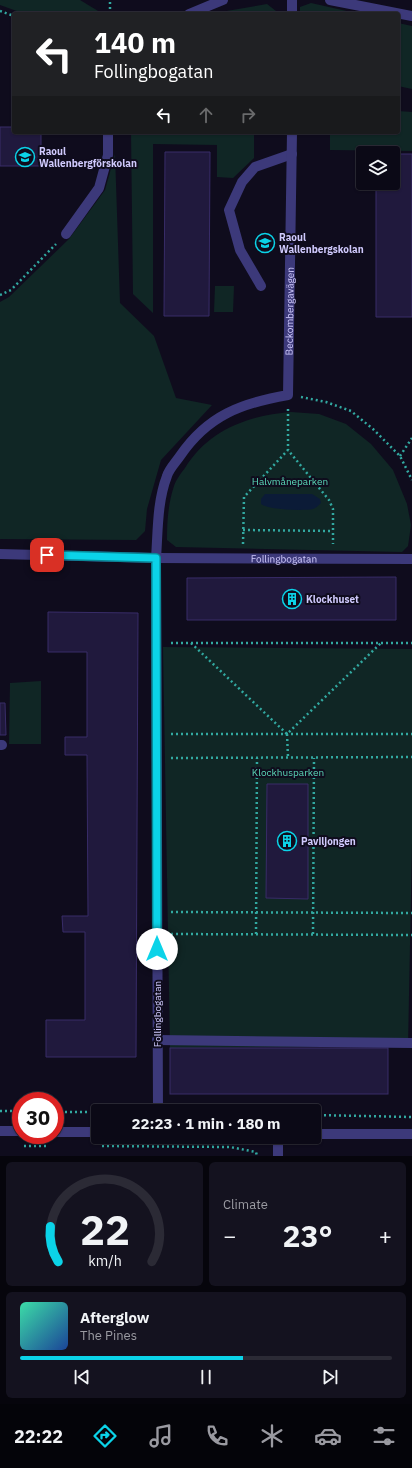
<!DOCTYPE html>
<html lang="en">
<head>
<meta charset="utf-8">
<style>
	body { margin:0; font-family:"IBM Plex Sans",sans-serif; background:#14121f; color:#f1f3f6; height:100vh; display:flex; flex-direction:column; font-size:15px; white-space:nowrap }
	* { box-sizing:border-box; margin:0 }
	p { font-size:13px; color:#9a9aa1 }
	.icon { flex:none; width:22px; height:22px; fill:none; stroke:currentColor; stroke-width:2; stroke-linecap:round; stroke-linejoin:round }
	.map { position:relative; height:1156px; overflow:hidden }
	.drawer { display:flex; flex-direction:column; gap:6px; padding:6px; background:#06050c; flex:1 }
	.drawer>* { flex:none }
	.top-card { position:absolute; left:12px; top:12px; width:388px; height:122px; border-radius:4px; box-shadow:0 1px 3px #0004,0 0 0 1px #2b2a35; background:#202124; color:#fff; overflow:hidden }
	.fabs { position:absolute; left:356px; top:146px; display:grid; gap:8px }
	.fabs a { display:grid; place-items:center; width:44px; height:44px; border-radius:4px; background:#0b0916; box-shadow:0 1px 3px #0004,0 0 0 1px #2b2a35; font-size:20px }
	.speed { position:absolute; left:12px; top:1092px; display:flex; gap:8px; font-size:20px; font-weight:700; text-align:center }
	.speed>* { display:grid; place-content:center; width:52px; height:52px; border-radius:50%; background:#0b0916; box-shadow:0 1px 3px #0004,0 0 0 1px #2b2a35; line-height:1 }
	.speed .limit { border:6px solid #d22; background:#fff; color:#111 }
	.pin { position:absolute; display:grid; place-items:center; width:34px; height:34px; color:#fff; margin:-17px; border-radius:8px; box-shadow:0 2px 6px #0006 }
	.me { position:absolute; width:44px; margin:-22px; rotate:0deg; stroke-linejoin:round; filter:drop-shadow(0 0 3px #0008) }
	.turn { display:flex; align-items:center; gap:14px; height:84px; padding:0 16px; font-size:18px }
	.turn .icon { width:52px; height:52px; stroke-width:2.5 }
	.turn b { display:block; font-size:28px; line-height:34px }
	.lanes { display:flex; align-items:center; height:38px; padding:0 16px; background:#0003; justify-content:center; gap:20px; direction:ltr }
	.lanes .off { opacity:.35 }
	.big { font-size:30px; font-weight:700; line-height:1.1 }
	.drawer .tile { flex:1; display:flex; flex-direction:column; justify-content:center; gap:6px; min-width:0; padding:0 14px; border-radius:6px; background:#14121f }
	.drawer .dial { align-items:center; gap:0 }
	.dial svg { height:104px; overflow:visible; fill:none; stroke:#2b2a35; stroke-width:7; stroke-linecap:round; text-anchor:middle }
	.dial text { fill:#f1f3f6; stroke:none }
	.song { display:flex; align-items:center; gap:12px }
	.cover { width:48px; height:48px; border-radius:6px; background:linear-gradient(135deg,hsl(160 70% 55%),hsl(220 70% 35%)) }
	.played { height:4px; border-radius:2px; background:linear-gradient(90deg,#0bd3e8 60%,#2b2a35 60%) }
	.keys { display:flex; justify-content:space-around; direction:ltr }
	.heat { display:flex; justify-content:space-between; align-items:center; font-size:22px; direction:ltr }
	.drawer .tiles { flex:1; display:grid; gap:6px; grid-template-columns:1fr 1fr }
	.tile:last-child { grid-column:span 2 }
	.trip { position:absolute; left:91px; top:1104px; width:230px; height:40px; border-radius:4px; background:#0b0916; box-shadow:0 1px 3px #0004,0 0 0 1px #2b2a35; font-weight:700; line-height:40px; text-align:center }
	.menu { display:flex; height:64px; justify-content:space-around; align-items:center; background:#040409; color:#9a9aa1 }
	.menu .icon { width:28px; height:28px }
	.menu .current { color:#0bd3e8 }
	.menu b { font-size:18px; color:#f1f3f6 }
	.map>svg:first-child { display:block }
</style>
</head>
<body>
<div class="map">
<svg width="412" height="1156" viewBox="0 0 412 1156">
	<rect width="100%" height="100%" fill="#0f0c1d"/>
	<g fill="#102625">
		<path d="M0,0H80L103,14H25L0,5Z"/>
		<path d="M311,3L360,14H300V7Z"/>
		<path d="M267,4L276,11V14H209Z"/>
		<path d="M398,23L412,26V89L398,86Z"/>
		<path d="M398,111L412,112V151L330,150V132H398Z"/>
		<path d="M131,132H254V158L233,178L217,177V145L153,144V313L133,294Z"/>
		<path d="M115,154L120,303L154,336L176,398L212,405L161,460L147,509L145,531L136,540L0,539V302L9,297L69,239L105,190Z"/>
		<path d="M215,286H234L233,312H214Z"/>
		<path d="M291,412L319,414L346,424L371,444L393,470L407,504L411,525L408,546L402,552L176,547L167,540C167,522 168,504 174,486C176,480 181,473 185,468C208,430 249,415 291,412Z"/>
		<path d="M163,647L412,649V843L408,1046L170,1048Z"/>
		<path d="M41,681V744H9L10,683Z"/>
	</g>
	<path fill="#0b1b37" d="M265,494H312L320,499L321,503C318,506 316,508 313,509C303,511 269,510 261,504V499Z"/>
	<g fill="#20193d" stroke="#382c68">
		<path d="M0,127H14V132H41V166H0Z"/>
		<path d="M165,152H210L209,316H164Z"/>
		<path d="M393,154H412V317H376V183H393Z"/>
		<path d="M396,577V620H187V578Z"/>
		<path d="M48,612L138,613L136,1057H46V1020H85V932H63L62,916H88L87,755H65V737H87V652H48Z"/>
		<path d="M0,703H5L6,735H0Z"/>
		<path d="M267,784H308V899L266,898Z"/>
		<rect x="170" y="1048" width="218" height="46"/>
	</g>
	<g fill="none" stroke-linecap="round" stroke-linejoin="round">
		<g stroke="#32a9a1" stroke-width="2.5" stroke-dasharray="2 3" stroke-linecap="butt">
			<path d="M0,11L14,16"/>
			<path d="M110,14V0"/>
			<path d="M0,295L11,290L56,244"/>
			<path d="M301,397L326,402L351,411L373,429L400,456L412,480"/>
			<path d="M288,409V450"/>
			<path d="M400,456L412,438"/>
			<path d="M243,530L333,531"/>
			<path d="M243,544L244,497L288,450L329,500L333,509V544"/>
			<path d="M171,643H412"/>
			<path d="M191,643L287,734L381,643"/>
			<path d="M171,734H412"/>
			<path d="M287,734L288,757"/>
			<path d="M171,758L412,757"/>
			<path d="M171,912L412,913"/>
			<path d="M171,934L412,935"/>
			<path d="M256,934L257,758"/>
			<path d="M313,934L314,758"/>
			<path d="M0,1111H21"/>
			<path d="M55,1112H98"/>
			<path d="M314,1115L412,1117"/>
			<path d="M24,1146H49"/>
			<path d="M102,1146L230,1147L256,1152L257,1156"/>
		</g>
		<g stroke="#3c397a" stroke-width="10">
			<path d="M261,286L240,250L229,210L242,182L255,167L292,154"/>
			<path d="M0,745H2"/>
			<path d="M157,1040L412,1043"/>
		</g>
		<g stroke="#3c397a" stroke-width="10">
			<path d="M330,0L412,16"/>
			<path d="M189,14L223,0"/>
			<path d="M292,14V0"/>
			<path d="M66,234L99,188L108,155V132"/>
			<path id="s1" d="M0,554L156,558L412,559"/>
			<path id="s2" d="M158,1111L156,558C158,531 157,502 167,476C169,469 176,462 180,456C208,415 242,403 288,395L292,132"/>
			<path d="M0,1131H21"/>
			<path d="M55,1132H98"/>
			<path d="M314,1134H412"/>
			<path d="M278,1137V1156"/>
		</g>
	</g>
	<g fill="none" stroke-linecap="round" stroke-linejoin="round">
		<defs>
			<path id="route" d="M47,555L156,558L157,949"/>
		</defs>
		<use href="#route" stroke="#078997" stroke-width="10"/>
		<use href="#route" stroke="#0bd3e8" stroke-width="7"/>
	</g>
	<defs>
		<symbol id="school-ring" viewBox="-11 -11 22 22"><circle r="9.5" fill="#0f0c1d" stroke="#0bd3e8" stroke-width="1.5"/><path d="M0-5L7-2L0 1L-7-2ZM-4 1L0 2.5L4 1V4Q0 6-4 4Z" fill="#0bd3e8"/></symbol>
		<symbol id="building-ring" viewBox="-11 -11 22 22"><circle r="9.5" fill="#0f0c1d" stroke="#0bd3e8" stroke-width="1.5"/><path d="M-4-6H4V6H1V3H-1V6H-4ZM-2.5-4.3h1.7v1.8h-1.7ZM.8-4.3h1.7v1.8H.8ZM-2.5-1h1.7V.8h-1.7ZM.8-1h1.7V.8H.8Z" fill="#0bd3e8"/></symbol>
	</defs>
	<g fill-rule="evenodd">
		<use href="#school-ring" x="14" y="146" width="22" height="22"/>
		<use href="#school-ring" x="254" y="232" width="22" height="22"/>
		<use href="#building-ring" x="281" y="588" width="22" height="22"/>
		<use href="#building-ring" x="276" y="830" width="22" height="22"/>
	</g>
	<g text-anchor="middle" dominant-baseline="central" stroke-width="4" stroke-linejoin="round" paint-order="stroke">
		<g font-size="10" font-weight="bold" fill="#d0cafd" stroke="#0f0c1d" text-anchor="start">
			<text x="39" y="151">Raoul<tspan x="39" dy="12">Wallenbergförskolan</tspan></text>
			<text x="279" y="237">Raoul<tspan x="279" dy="12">Wallenbergskolan</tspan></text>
			<text x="306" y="599">Klockhuset</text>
			<text x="301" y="841">Paviljongen</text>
		</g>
		<g font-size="10" fill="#d0cafd" stroke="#0f0c1d">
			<text stroke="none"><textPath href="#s2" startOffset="872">Beckombergavägen</textPath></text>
			<text stroke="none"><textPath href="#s1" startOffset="284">Follingbogatan</textPath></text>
			<text transform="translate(157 1014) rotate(-90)">Follingbogatan</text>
		</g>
		<g font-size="10" fill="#5bd8b8" stroke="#0f0c1d">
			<text x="290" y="481">Halvmåneparken</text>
			<text x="288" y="772">Klockhusparken</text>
		</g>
	</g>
</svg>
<div class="fabs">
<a><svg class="icon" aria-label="layers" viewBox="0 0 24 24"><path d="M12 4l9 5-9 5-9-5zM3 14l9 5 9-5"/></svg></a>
</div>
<div class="speed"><div class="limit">30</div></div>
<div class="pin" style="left:47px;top:555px;background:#d93025"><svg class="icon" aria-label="arrive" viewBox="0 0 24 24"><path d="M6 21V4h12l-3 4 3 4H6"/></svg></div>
<svg class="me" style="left:157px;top:949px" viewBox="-20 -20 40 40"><circle r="19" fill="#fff"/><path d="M0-13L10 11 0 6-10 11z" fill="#0bd3e8"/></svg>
<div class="trip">22:23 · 1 min · 180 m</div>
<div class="top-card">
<div class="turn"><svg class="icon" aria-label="left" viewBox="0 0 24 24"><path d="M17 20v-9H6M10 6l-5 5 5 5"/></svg><div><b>140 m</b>Follingbogatan</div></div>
<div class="lanes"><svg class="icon" aria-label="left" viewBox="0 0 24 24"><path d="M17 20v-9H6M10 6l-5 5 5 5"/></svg><svg class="icon off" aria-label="ahead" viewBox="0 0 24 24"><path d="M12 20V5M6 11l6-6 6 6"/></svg><svg class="icon off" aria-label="right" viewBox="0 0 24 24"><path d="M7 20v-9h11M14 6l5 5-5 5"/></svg></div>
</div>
</div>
<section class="drawer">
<div class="tiles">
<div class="tile dial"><svg viewBox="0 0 100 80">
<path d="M14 69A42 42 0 1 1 86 69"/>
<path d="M14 69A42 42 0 0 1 8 42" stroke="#0bd3e8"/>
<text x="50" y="56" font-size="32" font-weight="700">22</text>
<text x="50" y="72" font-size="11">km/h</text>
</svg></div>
<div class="tile"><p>Climate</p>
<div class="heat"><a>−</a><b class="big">23°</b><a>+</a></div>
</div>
<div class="tile">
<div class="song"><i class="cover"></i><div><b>Afterglow</b><p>The Pines</p></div></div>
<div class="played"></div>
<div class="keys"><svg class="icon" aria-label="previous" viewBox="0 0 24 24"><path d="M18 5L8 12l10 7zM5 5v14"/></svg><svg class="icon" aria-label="pause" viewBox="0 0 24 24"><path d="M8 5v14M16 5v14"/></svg><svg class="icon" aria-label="next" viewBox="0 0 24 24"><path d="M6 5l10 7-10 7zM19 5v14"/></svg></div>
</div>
</div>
</section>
<nav class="menu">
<b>22:22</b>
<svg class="icon current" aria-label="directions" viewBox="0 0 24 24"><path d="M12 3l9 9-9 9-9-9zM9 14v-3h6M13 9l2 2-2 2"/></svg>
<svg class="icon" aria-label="music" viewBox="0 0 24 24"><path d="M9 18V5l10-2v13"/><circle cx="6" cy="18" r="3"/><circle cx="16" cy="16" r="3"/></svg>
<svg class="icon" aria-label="phone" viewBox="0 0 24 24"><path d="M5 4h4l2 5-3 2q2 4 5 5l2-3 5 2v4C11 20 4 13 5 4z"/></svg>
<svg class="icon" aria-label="climate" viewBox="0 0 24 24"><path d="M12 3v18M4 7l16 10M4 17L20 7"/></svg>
<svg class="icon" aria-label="car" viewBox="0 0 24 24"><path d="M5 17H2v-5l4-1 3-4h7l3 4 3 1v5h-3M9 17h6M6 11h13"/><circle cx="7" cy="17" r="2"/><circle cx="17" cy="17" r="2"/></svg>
<svg class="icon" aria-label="filters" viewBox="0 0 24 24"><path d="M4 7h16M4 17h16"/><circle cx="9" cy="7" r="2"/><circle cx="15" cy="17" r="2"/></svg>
</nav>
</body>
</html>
